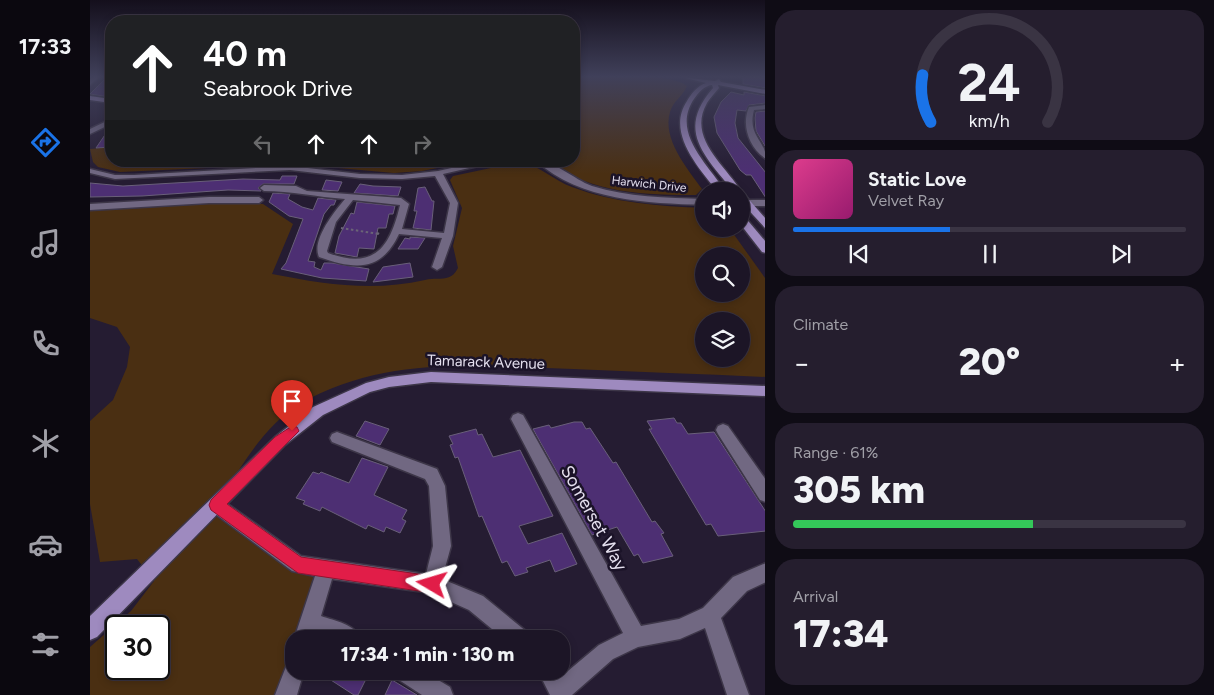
<!DOCTYPE html>
<html lang="en">
<head>
<meta charset="utf-8">
<style>
	body { margin:0; font-family:Figtree,sans-serif; background:#251e2e; color:#f1f3f6; height:100vh; display:flex; flex-direction:column; font-size:19px; white-space:nowrap }
	* { box-sizing:border-box; margin:0 }
	p { font-size:16px; color:#a09fa7 }
	.icon { flex:none; width:28px; height:28px; fill:none; stroke:currentColor; stroke-width:2; stroke-linecap:round; stroke-linejoin:round }
	.map { position:relative; flex:1; overflow:hidden }
	.panel { display:flex; flex-direction:column; gap:10px; padding:10px; background:#0f0c15; width:449px }
	.panel>* { flex:none }
	.top-card { position:absolute; left:15px; top:15px; width:475px; height:152px; border-radius:20px; box-shadow:0 2px 8px #0003,0 0 0 1px #3a3443; background:#202124; color:#fff; overflow:hidden }
	.tools { position:absolute; left:605px; top:182px; display:grid; gap:10px }
	.tools a { display:grid; place-items:center; width:55px; height:55px; border-radius:50%; background:#1c1526; box-shadow:0 2px 8px #0003,0 0 0 1px #3a3443; font-size:25px }
	.speed { position:absolute; left:15px; top:615px; display:flex; gap:10px; font-size:25px; font-weight:700; text-align:center }
	.speed>* { display:grid; place-content:center; width:65px; height:65px; border-radius:50%; background:#1c1526; box-shadow:0 2px 8px #0003,0 0 0 1px #3a3443; line-height:1 }
	.speed .limit { border:2px solid #111; border-radius:8px; background:#fff; color:#111 }
	.pin { position:absolute; display:grid; place-items:center; width:42px; height:42px; color:#fff; margin:-51px -21px; border-radius:50% 50% 50% 0; rotate:-45deg; box-shadow:0 0 5px #0007 }
	.pin .icon { rotate:45deg }
	.me { position:absolute; width:55px; margin:-28px; rotate:277deg; stroke-linejoin:round; filter:drop-shadow(0 0 4px #0008) }
	.turn { display:flex; align-items:center; gap:18px; height:105px; padding:0 15px; font-size:22px }
	.turn .icon { width:65px; height:65px; stroke-width:2.5 }
	.turn b { display:block; font-size:35px; line-height:42px }
	.lanes { display:flex; align-items:center; height:48px; padding:0 15px; background:#0003; justify-content:center; gap:25px; direction:ltr }
	.lanes .off { opacity:.35 }
	.big { font-size:38px; font-weight:800; line-height:1.1 }
	.panel .tile { flex:1; display:flex; flex-direction:column; justify-content:center; gap:8px; min-width:0; padding:0 18px; border-radius:20px; background:#251e2e }
	.panel .dial { align-items:center; gap:0 }
	.dial svg { height:130px; overflow:visible; fill:none; stroke:#3a3443; stroke-width:7; stroke-linecap:round; text-anchor:middle }
	.dial text { fill:#f1f3f6; stroke:none }
	.song { display:flex; align-items:center; gap:15px }
	.cover { width:60px; height:60px; border-radius:8px; background:linear-gradient(135deg,hsl(330 70% 55%),hsl(320 70% 35%)) }
	.played { height:5px; border-radius:2px; background:linear-gradient(90deg,#1a73e8 40%,#3a3443 40%) }
	.keys { display:flex; justify-content:space-around; direction:ltr }
	.heat { display:flex; justify-content:space-between; align-items:center; font-size:28px; direction:ltr }
	.charge { height:8px; border-radius:4px; background:linear-gradient(90deg,#34c759 61%,#3a3443 0) }
	.trip { position:absolute; left:195px; top:630px; width:285px; height:50px; border-radius:20px; background:#1c1526; box-shadow:0 2px 8px #0003,0 0 0 1px #3a3443; font-weight:800; line-height:50px; text-align:center }
	main { display:flex; flex:1; min-height:0 }
	.menu { display:flex; flex-direction:column; width:90px; justify-content:space-around; align-items:center; background:#0b080f; color:#a09fa7 }
	.menu .icon { width:35px; height:35px }
	.menu .on { color:#1a73e8 }
	.menu b { font-size:22px; color:#f1f3f6 }
	.map>svg:first-child { display:block }
</style>
</head>
<body>
<main>
<nav class="menu">
<b>17:33</b>
<svg class="icon on" aria-label="directions" viewBox="0 0 24 24"><path d="M12 3l9 9-9 9-9-9zM9 14v-3h6M13 9l2 2-2 2"/></svg>
<svg class="icon" aria-label="music" viewBox="0 0 24 24"><path d="M9 18V5l10-2v13"/><circle cx="6" cy="18" r="3"/><circle cx="16" cy="16" r="3"/></svg>
<svg class="icon" aria-label="phone" viewBox="0 0 24 24"><path d="M5 4h4l2 5-3 2q2 4 5 5l2-3 5 2v4C11 20 4 13 5 4z"/></svg>
<svg class="icon" aria-label="climate" viewBox="0 0 24 24"><path d="M12 3v18M4 7l16 10M4 17L20 7"/></svg>
<svg class="icon" aria-label="car" viewBox="0 0 24 24"><path d="M5 17H2v-5l4-1 3-4h7l3 4 3 1v5h-3M9 17h6M6 11h13"/><circle cx="7" cy="17" r="2"/><circle cx="17" cy="17" r="2"/></svg>
<svg class="icon" aria-label="filters" viewBox="0 0 24 24"><path d="M4 7h16M4 17h16"/><circle cx="9" cy="7" r="2"/><circle cx="15" cy="17" r="2"/></svg>
</nav>
<div class="map">
<svg width="676" height="695" viewBox="0 0 676 695">
	<rect width="100%" height="100%" fill="#251c32"/>
	<g fill="#4a2f12" fill-rule="evenodd">
		<path d="M484,77C506,77 583,72 597,86C593,96 583,101 580,112C572,139 597,168 612,189L606,195C558,195 499,194 460,161H484Z"/>
		<path d="M21,147V161H383L332,171L304,173L203,164L30,172L8,167L3,162L0,149Z"/>
		<path d="M434,163C451,167 465,181 482,187C524,203 569,206 614,208V229H640L675,278V377C611,374 547,372 483,369C390,366 294,355 210,404C172,427 150,469 127,505L208,565L236,570L214,639H204V671L196,695H0V647L41,611L64,581L47,559L10,562L0,504V421L23,400L37,367L40,347L27,327L0,318V211L151,202L173,204L203,224L182,274C233,284 283,292 335,280C348,276 360,284 368,268L363,246L372,208L360,180L363,176L415,165ZM614,256H651V294H614ZM614,321H651V359H614ZM26,626H69V669H26Z"/>
	</g>
	<g fill="#4d2f73" stroke="#695f79">
		<path d="M17,77H21V94L19,97L0,94Z"/>
		<path d="M653,77L676,78V88L653,84Z"/>
		<path d="M641,92L654,95V92L676,96V103L659,105L656,111L647,110L645,123L648,138L676,173V198L661,175H656L650,170L627,133L624,117L631,102Z"/>
		<path d="M676,111V146H675L666,131L665,118L666,112Z"/>
		<path d="M21,126V147L6,148Z"/>
		<path d="M192,176H207L204,184H173L168,188L171,191L138,190L52,196L0,197V183L33,186L153,179L190,180Z"/>
		<path d="M236,180L252,182L248,191L232,190Z"/>
		<path d="M270,184L283,186L311,187L308,196L264,193Z"/>
		<path d="M335,187L342,201H344L341,230L323,228L327,211H324L328,188Z"/>
		<path d="M183,193L200,194L198,199L212,207L223,210L228,198L246,200L244,205H241L234,214L218,261L225,262L224,267L231,270L234,263H242L279,269L276,281L232,278L191,269L196,263L213,219L199,216L179,202Z"/>
		<path d="M267,202L305,206L303,214H299L296,228H288L284,249L269,248L267,257L245,253L249,236L261,213L264,214Z"/>
		<path d="M320,237L335,238L328,249H308L315,238L320,239Z"/>
		<path d="M320,263L323,277L283,282L293,267Z"/>
		<path d="M584,418L587,423H591L598,434L624,432L676,512V531L628,536L621,524L616,525L559,429H562L557,421Z"/>
		<path d="M275,421L299,429L290,445L266,436Z"/>
		<path d="M484,422H492L496,429L500,428L523,463L526,462L562,522L565,521L574,533L571,534L583,556L553,563L548,554L544,556L527,527L502,535L443,429L459,425L461,428Z"/>
		<path d="M386,429L388,435L392,434L403,457L430,450L463,516L429,526L438,544L472,533L487,564L465,572L460,560L436,568L438,572L425,576L417,561L412,563L392,516L389,517L368,457L365,458L360,445L363,444L359,436Z"/>
		<path d="M272,458L298,467L284,495L317,510L312,519L316,521L310,533L296,527L294,532L278,525L276,529L232,507L230,511L213,504L215,501L206,498L223,472L229,474L231,472L259,483Z"/>
		<path d="M227,671H280L268,695H264Z"/>
		<path d="M302,680L327,695H295Z"/>
	</g>
	<g fill="none" stroke-linecap="round" stroke-linejoin="round">
		<defs>
			<g id="minor">
				<path d="M3,77H9L0,85V80Z"/>
				<path d="M676,105V109L664,110C657,136 676,140 676,159C659,148 651,125 659,107Z"/>
				<path d="M21,119V124L0,134V129Z"/>
				<path d="M393,161H410L353,174L368,203L363,236L352,267L347,270L342,267L352,238L309,234C291,272 266,270 229,257C221,240 245,211 255,199C227,197 201,191 174,191L170,188L174,185L206,186L217,191L311,198L319,204L312,229L354,233L360,203L345,176L312,179L270,178L200,170L25,179L0,173V169L25,175H44L200,166L270,174L312,175L348,171ZM263,200L310,205C300,248 284,270 238,253L237,251L246,222Z"/>
				<path d="M446,161C466,161 483,179 502,186C538,197 576,198 614,199V205C557,203 491,201 446,161Z"/>
				<path d="M119,197H169L173,200L169,203H119L0,210V204Z"/>
				<rect x="651" y="200" width="25" height="6"/>
				<path d="M428,413L433,415L551,626L589,619L613,608L643,577L676,563V582L657,591L631,618L659,695H637L615,628L590,639L548,647L523,659L482,695H460L448,671H469L472,676L509,645L533,633L421,419L423,415Z"/>
				<path d="M633,424L638,426L676,480V502L670,500L628,434L626,430L628,426Z"/>
				<path d="M247,432L347,469L355,486L361,546L352,579L393,596L437,632L440,639H414L379,610L341,593L242,579L231,616C245,621 265,624 271,639H240L226,634L224,639H204L225,576L202,571L120,510L118,505L120,500L126,497L132,500L211,556L336,574L343,546L339,486L335,479L242,442L240,438L242,434Z"/>
				<path d="M204,661V671H214L207,695H185L197,664Z"/>
				<path d="M303,671H333L360,687L363,695H332L306,678Z"/>
			</g>
			<g id="major">
				<path d="M591,77L625,81L629,79L631,82L676,90V94L628,85L629,88C625,93 620,98 617,103C597,138 635,165 651,191H643C614,155 586,130 623,88L622,85C614,86 609,92 604,99C581,133 618,164 635,191H627C608,167 576,132 597,101C601,94 607,86 616,83Z"/>
				<path d="M0,96L21,99V103L0,100Z"/>
				<path d="M651,193L654,194L676,219V229L651,202Z"/>
				<path d="M651,215L654,216L676,242V253L672,252L651,225Z"/>
				<path d="M341,372L676,386V396L341,382L299,387L280,392L233,415L195,445L7,637L0,640V616L185,437L223,407L276,383L299,377Z"/>
			</g>
		</defs>
		<use href="#minor" stroke="#3d3648" stroke-width="3"/>
		<use href="#major" stroke="#3d3648" stroke-width="3"/>
		<path stroke="#6b6477" stroke-width="2" stroke-dasharray="2.5 2.5" stroke-linecap="butt" d="M251,228L289,234"/>
		<path stroke="#6b6477" stroke-width="2.5" stroke-dasharray="3 3" stroke-linecap="butt" d="M287,233L289,234"/>
		<use href="#minor" fill="#716882" fill-rule="evenodd"/>
		<use href="#major" fill="#9e8abf" fill-rule="evenodd"/>
	</g>
	<linearGradient id="sky" x2="0" y2="1"><stop stop-color="#140f1c"/><stop offset="0.44" stop-color="#40405a"/><stop offset="1" stop-color="#40405a" stop-opacity="0"/></linearGradient>
	<rect width="676" height="174" fill="url(#sky)"/>
	<path fill="#e11d48" stroke="#92132f" d="M202,426L207,427L209,431L137,504L211,557L342,576L348,578L351,584L348,590L342,593L208,573L121,510L119,505L121,500L185,437Z"/>
	<g text-anchor="middle" dominant-baseline="central" stroke-width="5" stroke-linejoin="round" paint-order="stroke">
		<g font-size="12" fill="#e4dfee" stroke="#1b1328">
			<text transform="translate(559 184) rotate(6)">Harwich Drive</text>
		</g>
		<g font-size="15" fill="#e4dfee" stroke="#1b1328">
			<text transform="translate(396 362) rotate(2)">Tamarack Avenue</text>
		</g>
		<g font-size="18" fill="#e4dfee" stroke="#1b1328">
			<text transform="translate(504 518) rotate(61)">Somerset Way</text>
		</g>
	</g>
</svg>
<div class="tools">
<a><svg class="icon" aria-label="sound" viewBox="0 0 24 24"><path d="M4 9h4l5-4v14l-5-4H4zM17 9q2 3 0 6"/></svg></a>
<a><svg class="icon" aria-label="search" viewBox="0 0 24 24"><circle cx="10" cy="10" r="6"/><path d="M15 15l6 6"/></svg></a>
<a><svg class="icon" aria-label="layers" viewBox="0 0 24 24"><path d="M12 4l9 5-9 5-9-5zM3 14l9 5 9-5"/></svg></a>
</div>
<div class="speed"><div class="limit">30</div></div>
<div class="pin" style="left:202px;top:431px;background:#d93025"><svg class="icon" aria-label="arrive" viewBox="0 0 24 24"><path d="M6 21V4h12l-3 4 3 4H6"/></svg></div>
<svg class="me" style="left:342px;top:584px" viewBox="-20 -20 40 40"><path d="M0-17L14 15 0 8-14 15z" fill="#e11d48" stroke="#fff" stroke-width="4"/></svg>
<div class="trip">17:34 · 1 min · 130 m</div>
<div class="top-card">
<div class="turn"><svg class="icon" aria-label="ahead" viewBox="0 0 24 24"><path d="M12 20V5M6 11l6-6 6 6"/></svg><div><b>40 m</b>Seabrook Drive</div></div>
<div class="lanes"><svg class="icon off" aria-label="left" viewBox="0 0 24 24"><path d="M17 20v-9H6M10 6l-5 5 5 5"/></svg><svg class="icon" aria-label="ahead" viewBox="0 0 24 24"><path d="M12 20V5M6 11l6-6 6 6"/></svg><svg class="icon" aria-label="ahead" viewBox="0 0 24 24"><path d="M12 20V5M6 11l6-6 6 6"/></svg><svg class="icon off" aria-label="right" viewBox="0 0 24 24"><path d="M7 20v-9h11M14 6l5 5-5 5"/></svg></div>
</div>
</div>
<section class="panel">
<div class="tile dial"><svg viewBox="0 0 100 80">
<path d="M14 69A42 42 0 1 1 86 69"/>
<path d="M14 69A42 42 0 0 1 9 40" stroke="#1a73e8"/>
<text x="50" y="56" font-size="32" font-weight="700">24</text>
<text x="50" y="72" font-size="11">km/h</text>
</svg></div>
<div class="tile">
<div class="song"><i class="cover"></i><div><b>Static Love</b><p>Velvet Ray</p></div></div>
<div class="played"></div>
<div class="keys"><svg class="icon" aria-label="previous" viewBox="0 0 24 24"><path d="M18 5L8 12l10 7zM5 5v14"/></svg><svg class="icon" aria-label="pause" viewBox="0 0 24 24"><path d="M8 5v14M16 5v14"/></svg><svg class="icon" aria-label="next" viewBox="0 0 24 24"><path d="M6 5l10 7-10 7zM19 5v14"/></svg></div>
</div>
<div class="tile"><p>Climate</p>
<div class="heat"><a>−</a><b class="big">20°</b><a>+</a></div>
</div>
<div class="tile"><p>Range · 61%</p><b class="big">305 km</b><div class="charge"></div></div>
<div class="tile"><p>Arrival</p><b class="big">17:34</b></div>
</section>
</main>
</body>
</html>
